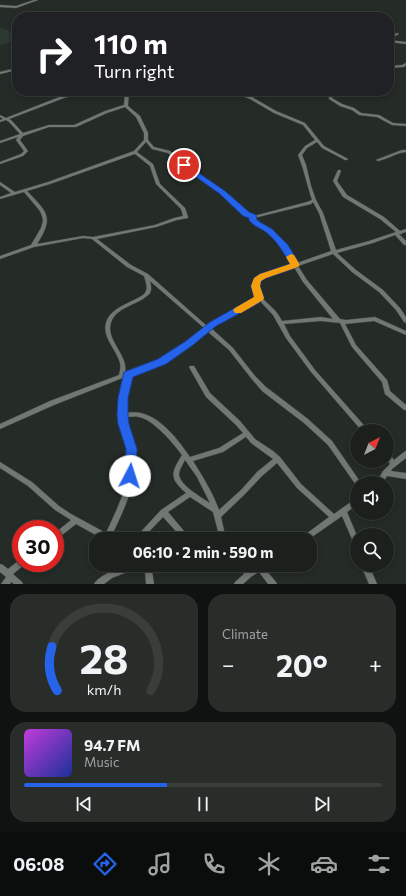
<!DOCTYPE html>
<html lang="en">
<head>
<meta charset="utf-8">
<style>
	body { margin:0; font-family:Commissioner,sans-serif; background:#292d2a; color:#f1f3f6; height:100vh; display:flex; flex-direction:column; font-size:15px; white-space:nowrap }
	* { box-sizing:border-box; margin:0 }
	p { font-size:13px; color:#a0a3a4 }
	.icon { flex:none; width:22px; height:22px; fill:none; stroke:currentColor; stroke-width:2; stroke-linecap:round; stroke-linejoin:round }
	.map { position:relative; height:584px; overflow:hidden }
	.drawer { display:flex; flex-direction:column; gap:10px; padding:10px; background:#0f1210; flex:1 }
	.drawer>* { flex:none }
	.top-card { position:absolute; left:12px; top:12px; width:382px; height:84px; border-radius:16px; box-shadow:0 2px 6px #0003,0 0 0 1px #3a3e3b; background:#202124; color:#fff; overflow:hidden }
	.needle { width:26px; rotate:42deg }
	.tools { position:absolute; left:350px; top:424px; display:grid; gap:8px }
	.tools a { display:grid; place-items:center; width:44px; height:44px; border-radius:50%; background:#1c201d; box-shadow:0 2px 6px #0003,0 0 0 1px #3a3e3b; font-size:20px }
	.speed { position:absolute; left:12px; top:520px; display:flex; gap:8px; font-size:20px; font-weight:700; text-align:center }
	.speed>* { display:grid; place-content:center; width:52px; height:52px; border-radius:50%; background:#1c201d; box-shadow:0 2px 6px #0003,0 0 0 1px #3a3e3b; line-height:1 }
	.speed .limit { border:6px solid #d22; background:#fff; color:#111 }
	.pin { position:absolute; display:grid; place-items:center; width:34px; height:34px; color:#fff; margin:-17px; border:2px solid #fff; border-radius:50%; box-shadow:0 1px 4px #0007 }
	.me { position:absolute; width:44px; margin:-22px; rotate:5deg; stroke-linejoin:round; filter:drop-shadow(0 0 3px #0008) }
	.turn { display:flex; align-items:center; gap:14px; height:84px; padding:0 16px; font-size:18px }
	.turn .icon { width:52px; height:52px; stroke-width:2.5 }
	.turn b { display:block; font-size:28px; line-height:34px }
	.big { font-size:30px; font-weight:700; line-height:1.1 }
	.drawer .card { flex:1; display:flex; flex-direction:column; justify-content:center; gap:6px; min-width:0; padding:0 14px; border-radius:16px; background:#292d2a }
	.drawer .dial { align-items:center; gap:0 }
	.dial svg { height:104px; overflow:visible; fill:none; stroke:#3a3e3b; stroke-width:7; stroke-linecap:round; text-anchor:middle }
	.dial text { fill:#f1f3f6; stroke:none }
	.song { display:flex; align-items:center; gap:12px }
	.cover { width:48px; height:48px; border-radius:6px; background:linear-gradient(135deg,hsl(290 70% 55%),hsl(230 70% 35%)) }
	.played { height:4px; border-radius:2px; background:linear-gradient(90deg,#2563eb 40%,#3a3e3b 40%) }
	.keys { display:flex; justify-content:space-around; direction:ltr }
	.heat { display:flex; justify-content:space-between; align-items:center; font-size:22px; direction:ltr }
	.drawer .tiles { flex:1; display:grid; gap:10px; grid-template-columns:1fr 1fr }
	.card:last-child { grid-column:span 2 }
	.trip { position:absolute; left:89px; top:532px; width:228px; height:40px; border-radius:16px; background:#1c201d; box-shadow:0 2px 6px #0003,0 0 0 1px #3a3e3b; font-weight:700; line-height:40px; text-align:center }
	.dock { display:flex; height:64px; justify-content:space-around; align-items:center; background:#0b0d0c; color:#a0a3a4 }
	.dock .icon { width:28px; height:28px }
	.dock .selected { color:#2563eb }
	.dock b { font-size:18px; color:#f1f3f6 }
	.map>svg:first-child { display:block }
</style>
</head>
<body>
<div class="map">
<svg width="406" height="584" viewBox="0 0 406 584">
	<rect width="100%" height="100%" fill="#252b27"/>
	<path fill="#2b3730" d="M0,27L17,34V40L0,46Z"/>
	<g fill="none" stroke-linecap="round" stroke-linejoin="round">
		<defs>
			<g id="street">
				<path d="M34,0H38L16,8L0,7V5L16,6Z"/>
				<path d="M397,33L399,34L389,39V37Z"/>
				<path d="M389,40L406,42V44L389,42Z"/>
				<path d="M406,63V65L404,67L389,68V66L402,65Z"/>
				<path d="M17,68V70L0,74V72Z"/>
				<path d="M85,91H91L64,98L9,119L11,120L23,133L49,125H74L105,111L124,105L125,91H129L128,106L140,116L148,133V140L154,147L170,151L185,164L223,191L248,213L254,216L307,202L312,200C307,185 304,169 298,155L305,146L315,140L303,125L274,113L250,99L230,91H235L252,97L276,111L305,123L324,146L348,159L347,160H345L322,148L317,142L307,148L302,155L306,165L311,186L316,200L323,213L336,250L369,241L396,232L380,219L343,197L333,181L338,170H340L341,171L337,181L347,195L384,217L400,231L406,229V232L402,233V234H399L406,241V245H404L395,235L373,243L337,253L356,270L383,290L400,308L406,317V323L404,322L396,310L379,292L352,272L333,254L298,266L307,280L340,319L346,320L375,317L406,331V335L374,321L345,324L356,345L387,380L390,391L406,405V410H404L385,394L382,382L352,347L340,323L321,321L284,324L290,336L315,370L369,431H362L311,372L286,338L273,315L259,300L215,325L211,328L233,348L255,376L266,387L308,419L332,441L361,483H357V485H356L328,445L304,423L262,391L251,378L229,350L207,331L191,344L164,362L131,375L126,399V413C131,412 136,412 141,413C162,418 179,441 190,457L219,448L243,433L236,425L206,397L189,367L190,366H194L210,393L240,421L255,439L273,451L280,457L301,484L334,514L355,499L357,498V505L347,512L357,536V547L355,546L342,516L309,539H301L302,537L329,517L297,488L277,463L262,476L245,494L221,517L226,539H220L213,512L190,497L168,512L189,537L190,539H183L163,517L142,539H135L136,537L161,510L186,493C169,478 171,473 182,455C173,443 154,420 139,417C135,416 130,417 126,417C128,430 133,441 135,454C138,483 123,511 111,537L112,539H103L76,524L57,539L55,540V533L71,520L55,510L28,486L0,468V462L32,482L59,506L71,514L106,533C117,509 130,484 129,457C128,446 124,437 122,427C118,410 121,394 125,377L54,405L0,429V424L50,401L119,375C120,371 121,367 120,363C116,348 100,336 107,320C114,304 143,300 146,291C148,287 145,280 144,276L127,267L92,239L83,238L34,247L0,259V256L31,245L41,228L43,221L42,216L40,211L24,192L0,199V197L11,193L0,185V182L15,192L48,182L134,151L144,140V133L136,117L125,107L107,113L76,127H49L23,136L20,140L28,151L23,156L0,164V162L21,154L24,151L16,140L18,137L0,143V141L20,134L9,122L6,120L0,122V120L3,119L0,117V115L6,118L62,96ZM146,142L152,149L168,153L183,166L221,193L244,215L252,218L251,219L255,225L267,232L283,248L293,264L261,275L255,279L254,286L256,297L211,323L207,326L148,274L131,265L97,239L156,227L177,220L188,218V217L185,208L160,184L153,164L137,152ZM135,154L150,166L156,184L181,209L183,216L174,218L155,225L93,237L83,236L37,244C54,217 48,213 27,191L50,184ZM313,202L319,213L331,251L297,263C289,250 283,240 271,230C266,226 260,224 255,219L258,217L311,204ZM294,267L303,282L333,319L321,317L282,321C280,318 279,315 277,313C268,301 256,299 259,281L265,277ZM150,281L204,328L187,342L160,360L125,373C129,354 103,339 112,320C117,309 133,305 143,299C145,297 149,295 150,293C152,289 151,285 150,281ZM246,437L251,443L273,459L257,472L241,490L219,510C213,493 203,477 193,461L223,452ZM185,460L197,477L210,503C202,498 180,485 179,475C179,470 183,464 185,460Z"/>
				<path d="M330,92H361L362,93L360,94H333L332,98L342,104L354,108L361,113L379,115L393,123L406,124V126L392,125L377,117L359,115L352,110L340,106L329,99Z"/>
				<path d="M402,150H406V152C396,153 388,159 378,161L376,160Z"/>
				<path d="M406,451V458L392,469L391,471L406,473V479L387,476L383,483H376L383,471L390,464L387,460V452L389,453L394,460L404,452Z"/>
				<path d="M21,560V563H25L24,565L13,574L22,582L23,584H14L11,582L10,584H1L6,577L0,572V564L3,565L8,569L18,561Z"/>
				<path d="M129,565H148L152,571L154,584H146L145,572L140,565V567L112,578L104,584H94C100,574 118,569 129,565Z"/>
				<path d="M237,565H246L250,570L256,565H267L264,568L276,582L277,584H268L259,572L252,576L243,584H234L235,582L244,574Z"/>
				<path d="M361,565H369L377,584H369Z"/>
			</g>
		</defs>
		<use href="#street" stroke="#414643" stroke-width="1"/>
		<use href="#street" fill="#717874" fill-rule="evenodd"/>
	</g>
	<path fill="#2563eb" stroke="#184099" d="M184,163L225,191L249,212L256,215L257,220L260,222L272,229L288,245L300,265L298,267L266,278L261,281L260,286L264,298L259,303L216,326L193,345L166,364L133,377L128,398V415L129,424L137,449L136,476L135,480L130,481L126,480L125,476L126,449L118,424L117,415L118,398L124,372L158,359L186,341L210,322L253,298L254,297L251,286L254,278L260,274L290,264C284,253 277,241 267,233C261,228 254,227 249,220V218L243,216L220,194L182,167V164Z"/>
	<path fill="#f59e0b" d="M291,254L294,255L300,265L298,267L266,278L261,281L260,286L264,298L263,300L241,313H235L233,310L235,308L254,297L251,286L254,278L260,274L290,264L286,257Z"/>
</svg>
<div class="tools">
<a><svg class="needle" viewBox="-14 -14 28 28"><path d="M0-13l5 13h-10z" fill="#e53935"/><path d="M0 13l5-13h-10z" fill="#a0a3a4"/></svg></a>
<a><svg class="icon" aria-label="sound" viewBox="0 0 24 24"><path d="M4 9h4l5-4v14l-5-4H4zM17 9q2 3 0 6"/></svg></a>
<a><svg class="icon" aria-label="search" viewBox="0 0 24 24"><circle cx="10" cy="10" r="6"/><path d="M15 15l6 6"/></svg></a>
</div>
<div class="speed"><div class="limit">30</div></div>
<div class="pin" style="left:184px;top:165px;background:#d93025"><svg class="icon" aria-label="arrive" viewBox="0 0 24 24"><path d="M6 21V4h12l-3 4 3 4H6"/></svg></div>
<svg class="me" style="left:130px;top:476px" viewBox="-20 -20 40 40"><circle r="19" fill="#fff"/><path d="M0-13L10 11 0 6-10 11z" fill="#2563eb"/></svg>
<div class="trip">06:10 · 2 min · 590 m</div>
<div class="top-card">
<div class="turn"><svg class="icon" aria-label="right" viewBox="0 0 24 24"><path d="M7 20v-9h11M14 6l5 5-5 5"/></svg><div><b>110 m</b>Turn right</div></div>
</div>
</div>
<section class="drawer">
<div class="tiles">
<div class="card dial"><svg viewBox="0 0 100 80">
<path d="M14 69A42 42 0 1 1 86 69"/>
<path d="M14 69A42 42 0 0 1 10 35" stroke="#2563eb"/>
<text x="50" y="56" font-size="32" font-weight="700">28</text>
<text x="50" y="72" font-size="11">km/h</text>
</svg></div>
<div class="card"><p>Climate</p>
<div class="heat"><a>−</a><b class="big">20°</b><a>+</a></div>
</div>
<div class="card">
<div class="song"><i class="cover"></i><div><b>94.7 FM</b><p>Music</p></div></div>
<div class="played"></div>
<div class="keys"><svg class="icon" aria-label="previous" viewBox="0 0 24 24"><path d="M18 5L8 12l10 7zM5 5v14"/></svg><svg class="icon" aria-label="pause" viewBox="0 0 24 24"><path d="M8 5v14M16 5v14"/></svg><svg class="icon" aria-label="next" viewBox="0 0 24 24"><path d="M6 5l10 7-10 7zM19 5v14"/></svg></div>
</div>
</div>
</section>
<nav class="dock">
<b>06:08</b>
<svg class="icon selected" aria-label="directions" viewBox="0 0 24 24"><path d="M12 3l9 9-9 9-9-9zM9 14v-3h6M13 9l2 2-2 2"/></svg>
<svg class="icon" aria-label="music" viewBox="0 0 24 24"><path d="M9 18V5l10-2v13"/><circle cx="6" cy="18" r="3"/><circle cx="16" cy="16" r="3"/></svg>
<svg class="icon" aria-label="phone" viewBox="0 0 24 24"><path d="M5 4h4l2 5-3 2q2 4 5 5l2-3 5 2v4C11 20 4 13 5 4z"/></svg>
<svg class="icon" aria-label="climate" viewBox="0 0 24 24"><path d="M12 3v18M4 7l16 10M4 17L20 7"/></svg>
<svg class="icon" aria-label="car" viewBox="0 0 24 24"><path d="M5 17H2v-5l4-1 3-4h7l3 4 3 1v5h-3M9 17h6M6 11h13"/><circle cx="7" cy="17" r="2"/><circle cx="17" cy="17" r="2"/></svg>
<svg class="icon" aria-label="filters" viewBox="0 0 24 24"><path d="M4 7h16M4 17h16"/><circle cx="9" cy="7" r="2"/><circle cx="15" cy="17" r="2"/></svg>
</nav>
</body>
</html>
